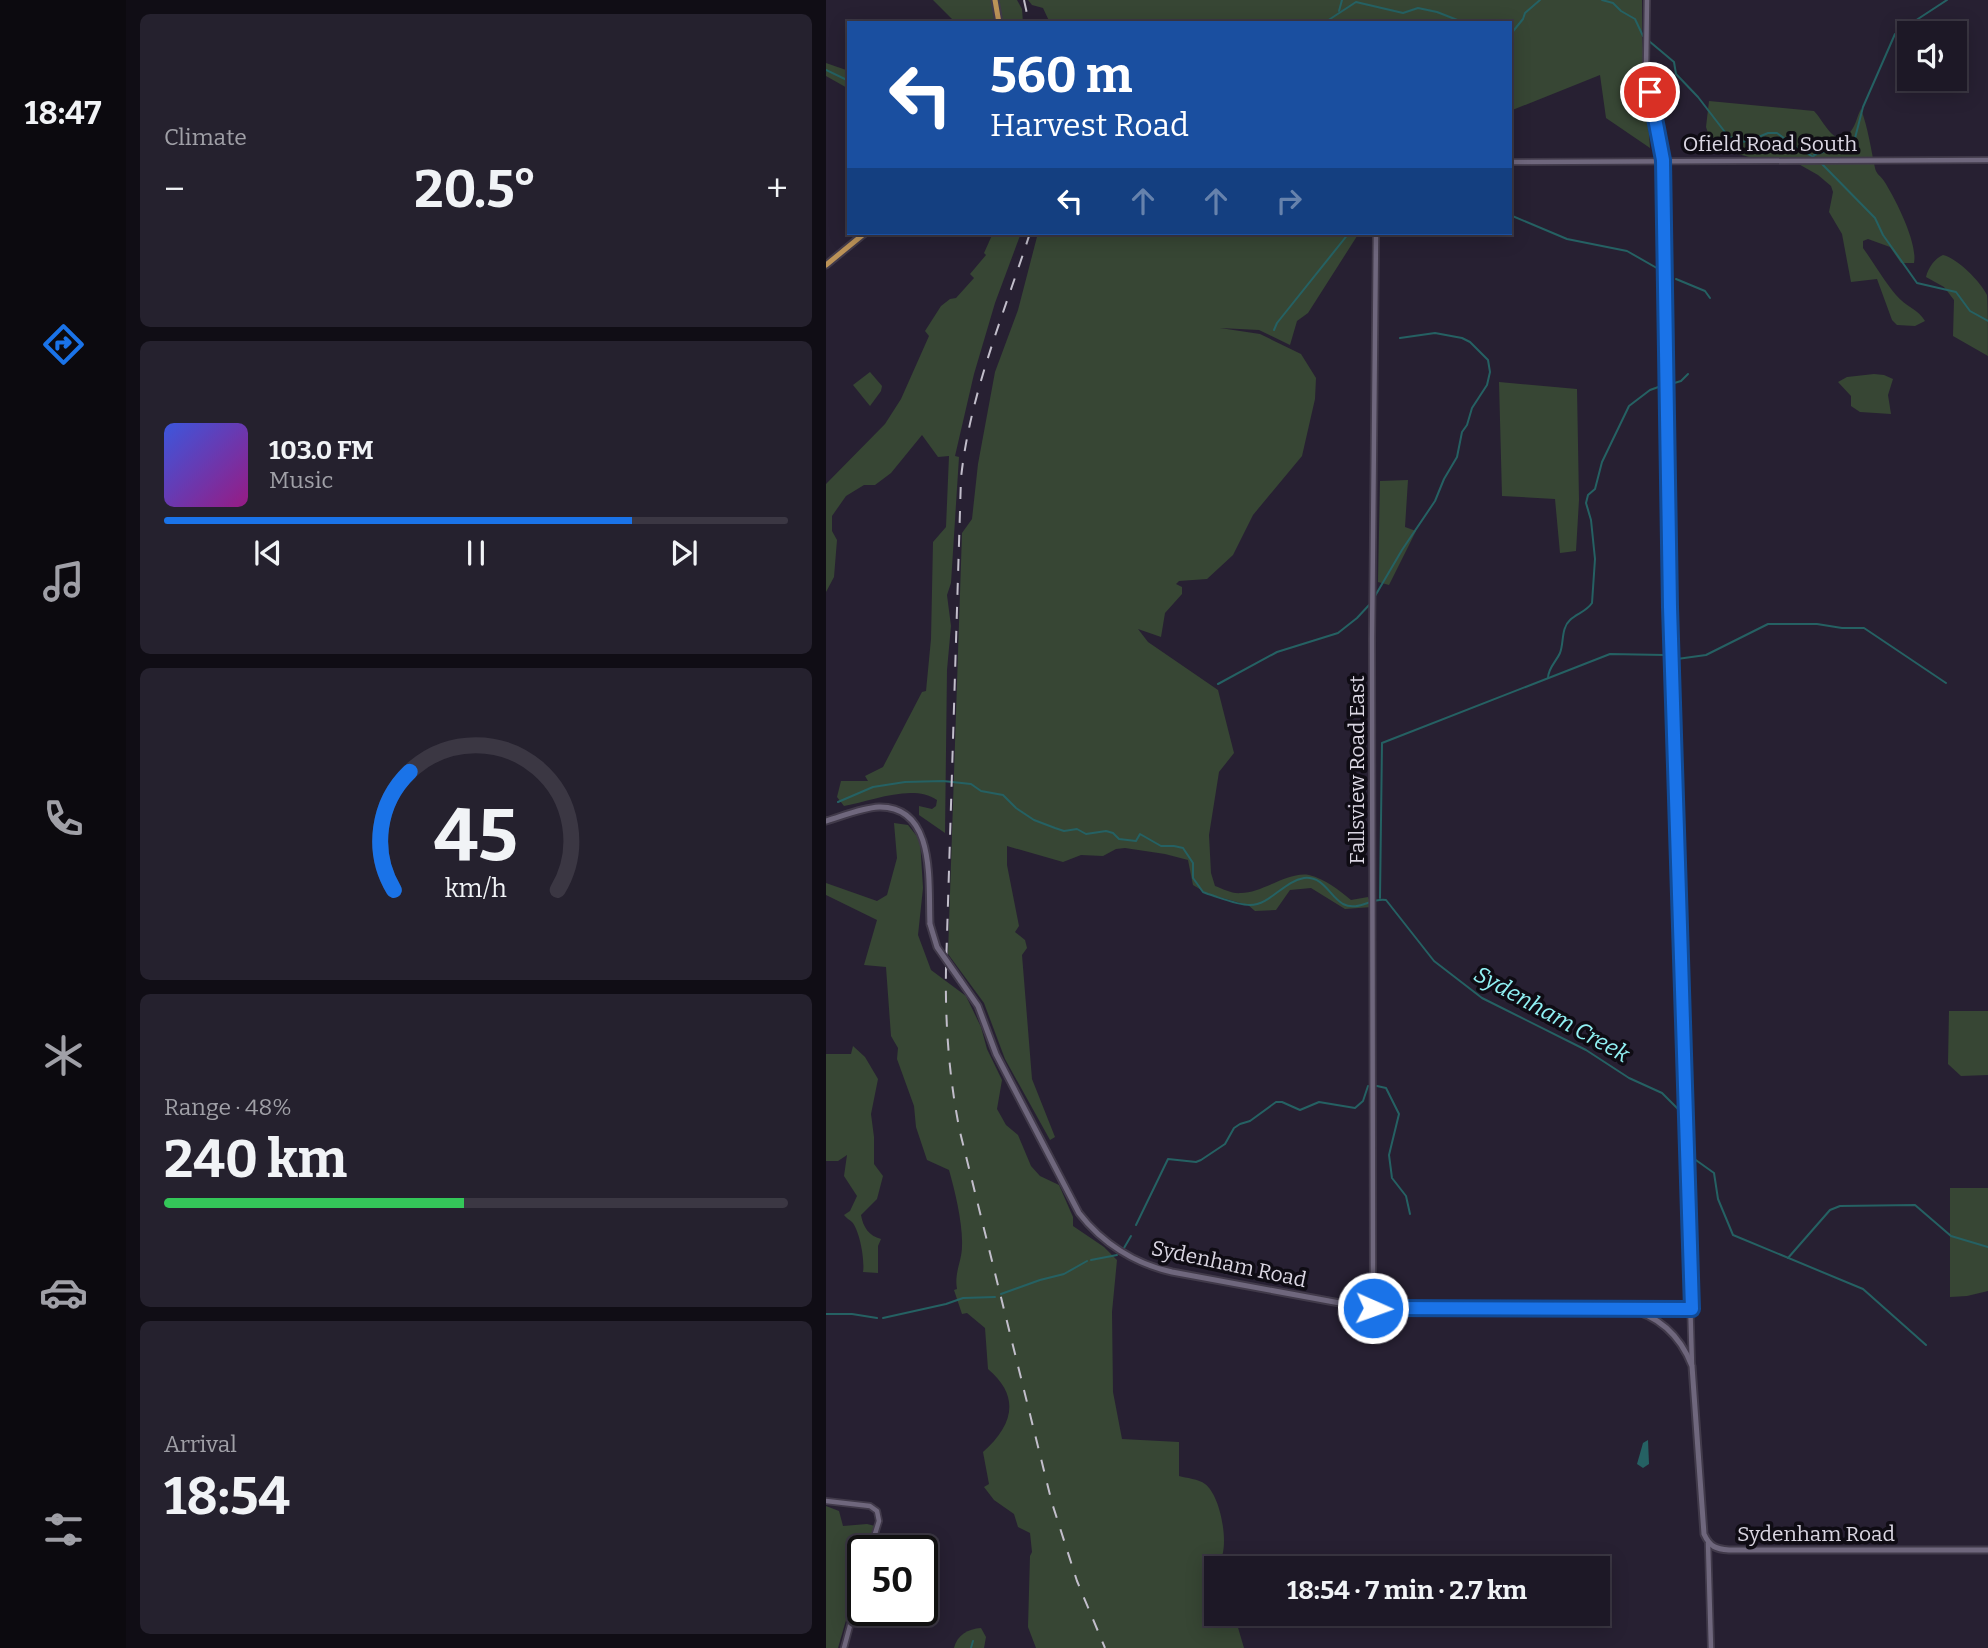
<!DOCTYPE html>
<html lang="en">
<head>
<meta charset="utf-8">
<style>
	body { margin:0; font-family:Bitter,serif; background:#25212e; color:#f1f3f6; height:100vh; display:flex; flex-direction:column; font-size:26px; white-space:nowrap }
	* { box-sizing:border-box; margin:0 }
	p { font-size:23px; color:#a0a0a7 }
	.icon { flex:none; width:38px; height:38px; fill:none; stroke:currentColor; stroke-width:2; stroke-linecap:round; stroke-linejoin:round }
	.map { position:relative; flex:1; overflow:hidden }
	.details { display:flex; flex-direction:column; gap:14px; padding:14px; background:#100d15; width:700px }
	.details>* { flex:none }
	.top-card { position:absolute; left:21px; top:21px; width:665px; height:214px; border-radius:0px; box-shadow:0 4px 18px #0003,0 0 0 2px #3b3743; background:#1a4fa0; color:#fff; overflow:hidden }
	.buttons { position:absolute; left:1071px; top:21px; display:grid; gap:14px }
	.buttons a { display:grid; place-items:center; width:70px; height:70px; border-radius:0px; background:#1d1826; box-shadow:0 4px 18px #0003,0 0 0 2px #3b3743; font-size:35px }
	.speed { position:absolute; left:21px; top:1535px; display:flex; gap:14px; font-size:35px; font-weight:700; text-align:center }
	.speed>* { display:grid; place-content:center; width:91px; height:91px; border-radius:50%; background:#1d1826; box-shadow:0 4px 18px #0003,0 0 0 2px #3b3743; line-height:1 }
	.speed .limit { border:4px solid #111; border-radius:10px; background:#fff; color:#111 }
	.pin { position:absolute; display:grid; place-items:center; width:60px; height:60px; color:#fff; margin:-30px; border:4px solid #fff; border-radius:50%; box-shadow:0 2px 7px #0007 }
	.me { position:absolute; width:77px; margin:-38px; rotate:92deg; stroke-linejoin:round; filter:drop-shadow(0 0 5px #0008) }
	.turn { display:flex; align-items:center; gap:24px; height:147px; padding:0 28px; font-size:32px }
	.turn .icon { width:91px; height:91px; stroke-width:2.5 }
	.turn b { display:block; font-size:49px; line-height:60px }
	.lanes { display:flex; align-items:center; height:66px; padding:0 28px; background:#0003; justify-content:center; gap:35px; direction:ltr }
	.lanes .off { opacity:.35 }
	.big { font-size:52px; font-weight:700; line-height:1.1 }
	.details .card { flex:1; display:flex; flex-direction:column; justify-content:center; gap:10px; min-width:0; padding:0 24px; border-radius:10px; background:#25212e }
	.details .dial { align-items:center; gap:0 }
	.dial svg { height:182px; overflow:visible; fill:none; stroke:#3b3743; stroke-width:7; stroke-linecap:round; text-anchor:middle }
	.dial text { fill:#f1f3f6; stroke:none }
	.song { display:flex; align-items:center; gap:21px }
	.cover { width:84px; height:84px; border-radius:10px; background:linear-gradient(135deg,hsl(230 70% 55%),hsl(310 70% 35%)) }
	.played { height:7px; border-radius:4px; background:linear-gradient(90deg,#1a73e8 75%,#3b3743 75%) }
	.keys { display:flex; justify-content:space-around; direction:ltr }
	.heat { display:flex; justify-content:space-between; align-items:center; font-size:38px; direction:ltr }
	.charge { height:10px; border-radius:5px; background:linear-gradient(90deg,#34c759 48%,#3b3743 0) }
	.trip { position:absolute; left:378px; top:1556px; width:406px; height:70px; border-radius:0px; background:#1d1826; box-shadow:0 4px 18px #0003,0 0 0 2px #3b3743; font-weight:700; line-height:70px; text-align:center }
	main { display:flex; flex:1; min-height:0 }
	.tab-bar { display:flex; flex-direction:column; width:126px; justify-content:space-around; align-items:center; background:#0c0a0f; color:#a0a0a7 }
	.tab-bar .icon { width:49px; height:49px }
	.tab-bar .active { color:#1a73e8 }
	.tab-bar b { font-size:32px; color:#f1f3f6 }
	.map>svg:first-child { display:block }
</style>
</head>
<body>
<main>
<nav class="tab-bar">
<b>18:47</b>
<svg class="icon active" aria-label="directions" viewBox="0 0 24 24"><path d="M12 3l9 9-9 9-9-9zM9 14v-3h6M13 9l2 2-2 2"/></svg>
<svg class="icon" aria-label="music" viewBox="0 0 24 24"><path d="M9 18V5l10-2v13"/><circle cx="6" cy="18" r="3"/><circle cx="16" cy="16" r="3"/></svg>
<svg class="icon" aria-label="phone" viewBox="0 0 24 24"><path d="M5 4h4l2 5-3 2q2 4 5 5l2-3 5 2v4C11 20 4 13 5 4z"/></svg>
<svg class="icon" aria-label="climate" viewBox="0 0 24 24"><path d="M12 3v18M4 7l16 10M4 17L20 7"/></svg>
<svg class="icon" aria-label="car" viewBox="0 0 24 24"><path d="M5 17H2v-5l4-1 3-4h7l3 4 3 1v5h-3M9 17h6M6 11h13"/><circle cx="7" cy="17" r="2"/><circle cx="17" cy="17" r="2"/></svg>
<svg class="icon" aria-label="filters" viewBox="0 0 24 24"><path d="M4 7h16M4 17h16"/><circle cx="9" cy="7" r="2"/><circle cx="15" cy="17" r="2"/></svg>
</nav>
<section class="details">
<div class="card"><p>Climate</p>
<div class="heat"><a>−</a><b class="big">20.5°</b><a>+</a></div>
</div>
<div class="card">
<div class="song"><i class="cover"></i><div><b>103.0 FM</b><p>Music</p></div></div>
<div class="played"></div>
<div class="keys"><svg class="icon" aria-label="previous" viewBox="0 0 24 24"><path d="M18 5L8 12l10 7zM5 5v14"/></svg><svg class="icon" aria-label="pause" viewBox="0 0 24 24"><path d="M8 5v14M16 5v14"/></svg><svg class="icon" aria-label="next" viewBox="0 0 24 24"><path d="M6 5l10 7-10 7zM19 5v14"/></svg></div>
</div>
<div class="card dial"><svg viewBox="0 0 100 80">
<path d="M14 69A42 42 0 1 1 86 69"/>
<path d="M14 69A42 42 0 0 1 21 17" stroke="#1a73e8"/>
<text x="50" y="56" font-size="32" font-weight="700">45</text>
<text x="50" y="72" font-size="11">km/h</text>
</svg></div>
<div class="card"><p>Range · 48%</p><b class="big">240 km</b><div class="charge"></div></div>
<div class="card"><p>Arrival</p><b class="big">18:54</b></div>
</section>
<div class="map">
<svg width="1162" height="1648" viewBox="0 0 1162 1648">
	<rect width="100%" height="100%" fill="#272032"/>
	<g fill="#374634">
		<path d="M107,0H191L196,9L197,23H130Z"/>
		<path d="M202,0H816V37L824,148L780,118L774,75L684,111V23H224L217,8L206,5Z"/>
		<path d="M0,63L23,71V89L0,76Z"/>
		<path d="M883,101L988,111C999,122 1009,151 1025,131C1030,125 1031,116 1035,109C1042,128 1045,149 1049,168C1050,174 1055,176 1058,181C1069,198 1092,243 1088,263H1075L1064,247L1042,239L1037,241V248C1048,263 1058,281 1070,295C1079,306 1093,310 1099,321L1089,326L1071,325L1066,320L1051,279L1025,282L1016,234L1003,212L1007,192L1005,186L992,175L969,162L927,158L912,154L883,136L880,127Z"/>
		<path d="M167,233H195L169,303L148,374L129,456L133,457L125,583L121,595L125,626L121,670L119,833L93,815V806L106,809L110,806L111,800C86,783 44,802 18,806L11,797L15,781H42L39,776L57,767L96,692L100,691L105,639L107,542L120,527L123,456L112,457L96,435L65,473L49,485H38L20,496L6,516V531L11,540L8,577L0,592V484L59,424L75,399L103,336L99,331L115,306L124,299L130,298L148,278L144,274L160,255L158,253Z"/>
		<path d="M212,233H533L482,313L471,321L464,345L433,330L394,328L434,334L475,354L490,378L489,399L476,456L427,515L407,555L381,579L353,581L350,584L356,587V594L339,613L335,637L312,629L322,642L392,690L408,753L393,772L383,835L385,873L389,886C397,889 406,894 415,893C436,893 463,871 483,875C499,879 513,890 525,900L542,897L546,907L519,909L485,888L464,890L450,910L429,911L422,905L382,894L367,885L362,860L339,854L299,848L290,849L277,856L255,855L237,862L181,846V865L193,926L189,932L199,940L201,948L196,955L206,1079L229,1137L224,1140L179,1059L158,1003L122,954L136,533L146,519L152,464L169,372L192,310Z"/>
		<path d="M1117,255C1131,258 1155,282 1161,295C1162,304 1162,344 1162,356L1127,336L1128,300L1118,287L1100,277C1102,268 1109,258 1117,255Z"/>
		<path d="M44,372L56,386L55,391L44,406L27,385Z"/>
		<path d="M1048,374L1058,375L1067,379L1062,395L1065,414L1034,412L1025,406V396L1012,382L1021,377Z"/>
		<path d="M673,382L751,389L753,500L750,551L734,553L729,499L676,496Z"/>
		<path d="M582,480L579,527L590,531L563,585L552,582L554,481Z"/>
		<path d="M68,823L82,825L94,840L97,888L92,935L105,970L140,996L155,1027L161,1049L176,1080L171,1109L180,1125L192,1135L205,1166L214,1176L233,1185L247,1217V1226L278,1247L291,1260L286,1312L287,1392L296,1439L353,1442V1476C360,1478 373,1479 379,1484C394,1495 402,1539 396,1556L392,1559L394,1568H390V1614H408L418,1648H210L202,1627L204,1556L206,1552L204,1533L192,1527L188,1514L168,1500L158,1487L163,1484L157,1452C187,1425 195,1397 162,1369L159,1328L141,1313L136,1314L128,1290L131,1289C128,1273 136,1261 136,1246C137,1224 129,1191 123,1170L101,1160L90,1127L88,1106L71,1059L72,1048L65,1036L60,967L38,965L51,920L0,895V883L51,901L61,895L71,858Z"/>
		<path d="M1123,1011H1162V1075L1135,1076L1122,1064Z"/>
		<path d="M27,1046L39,1057L52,1079L45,1114L48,1137V1164L57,1176L51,1199L35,1215C37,1227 43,1236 55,1239L52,1246V1273L37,1272C39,1261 34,1231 26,1222C24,1220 20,1218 18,1215L24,1211L31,1196L18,1176L21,1155L12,1161H0V1054H25Z"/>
		<path d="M1124,1188H1162V1291L1141,1296L1124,1297Z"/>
		<path d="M0,1506L13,1511L17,1526L41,1524L49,1526L41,1550H37V1561L12,1648H0Z"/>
		<path d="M155,1628L160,1637L158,1648H128C131,1635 142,1629 155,1628Z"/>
	</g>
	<path fill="#256163" d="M822,1440L823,1464L817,1468L811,1464L817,1443Z"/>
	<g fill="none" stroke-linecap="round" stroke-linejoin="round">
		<g stroke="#256163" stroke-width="2">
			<path d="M776,0L787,3L795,11L809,19L817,36L848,62L850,74L872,97L902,136L914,142L923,141L942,133H951L970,147L991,159"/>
			<path d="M513,11L516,0"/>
			<path d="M498,23L530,2L577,13L592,8L611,12L639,23"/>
			<path d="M684,35L697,19L699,13L714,0"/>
			<path d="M0,70L23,81"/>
			<path d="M988,155L1028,142L1037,107L1069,34L1121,0"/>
			<path d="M995,163L1049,218L1057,235L1091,283L1130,292L1144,311L1162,321"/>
			<path d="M684,215L741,239L801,251L836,271"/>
			<path d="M850,279L879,291L884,298"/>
			<path d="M448,330L451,323L523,233"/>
			<path d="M845,384L855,381L862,374"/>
			<path d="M549,596L576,550L609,501L618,479L631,457L636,432L641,425L646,408L661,385L664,372L662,360L644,342L636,338L609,333L574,338"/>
			<path d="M851,659L880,655L942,624H991L1016,628H1038L1120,683"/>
			<path d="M722,678C722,668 730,662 734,653C738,643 735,628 744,620C751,613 760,612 766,603L769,559L765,520L760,503L762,495L769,489L776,462L803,406L824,390L838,385"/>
			<path d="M392,684L451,652L512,633L531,618L544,604"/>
			<path d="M12,802L47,787L79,782L117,781L145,784L155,791L177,795L190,808L208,820L229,828L238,831L251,829L260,834L280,831L287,833L293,839L310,841L314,834L335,846H348L357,848L367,863V878L377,892L382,894C395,898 411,905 424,905C444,905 458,881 478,878C498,876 503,896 517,904C532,912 546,897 560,900L608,961L656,998L760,1050L803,1078L836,1093L853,1110"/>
			<path d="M554,898L556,743L784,654L838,655"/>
			<path d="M551,1086L560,1088L573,1114L563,1155L566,1178L580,1196L584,1214"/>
			<path d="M864,1115L867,1158L888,1173L892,1199L907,1235L1037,1289L1100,1345"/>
			<path d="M310,1225L342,1159L370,1162L375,1160L399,1144L408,1128L414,1124L424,1121L450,1102H456L474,1110L493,1102L529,1108L537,1101L542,1086"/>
			<path d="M298,1248L305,1236"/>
			<path d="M962,1258L1004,1210L1014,1206L1089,1205L1125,1236L1162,1247"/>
			<path d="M265,1260L291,1255"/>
			<path d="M175,1294L214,1280L238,1274L261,1261"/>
			<path d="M0,1314H26L51,1318"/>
			<path d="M57,1318L120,1304L137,1298L169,1297"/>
			<path d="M145,1648L147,1641"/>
		</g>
		<defs>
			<g id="tertiary">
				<path d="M821,0L820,70L837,160L844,607L866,1366"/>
				<path d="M684,162L1162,160"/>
				<path d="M547,1308L546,639L550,233"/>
				<path d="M807,1308L866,1309"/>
				<path d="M0,1501L44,1506L51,1511L53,1521L44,1550"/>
				<path d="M882,1543L885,1648"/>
				<path d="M18,1648L37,1577"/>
			</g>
			<g id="secondary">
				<path d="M0,821C17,816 35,808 53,807C111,806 102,885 104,924"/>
				<path d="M134,980L152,1006L170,1054L253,1213C276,1243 309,1264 346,1272L530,1306L567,1309L799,1308C832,1315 854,1335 866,1366L878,1534C884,1547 890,1549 903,1550H1162"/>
			</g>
			<g id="primary">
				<path d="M169,0L173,23"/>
				<path d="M0,265L39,233"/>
			</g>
		</defs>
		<use href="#tertiary" stroke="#413a4a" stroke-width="8"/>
		<use href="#secondary" stroke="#413a4a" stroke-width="9"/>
		<use href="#primary" stroke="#413a4a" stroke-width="9"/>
		<use href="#tertiary" stroke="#6f677d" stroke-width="4.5"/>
		<use href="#secondary" stroke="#6f677d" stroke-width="5"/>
		<use href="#primary" stroke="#bc9358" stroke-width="5"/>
		<g stroke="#c2becb" stroke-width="2" stroke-dasharray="12 12" stroke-linecap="butt">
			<path d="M198,0L203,23"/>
			<path d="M204,233C178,314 144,393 135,478L120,968C119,1023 123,1078 134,1132L226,1503L251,1581L279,1648"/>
		</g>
		<defs>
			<path id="secondary-bridge" d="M104,924L111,947L134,980"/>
		</defs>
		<use href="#secondary-bridge" stroke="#413a4a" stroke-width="9" stroke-linecap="butt"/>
		<use href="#secondary-bridge" stroke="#6f677d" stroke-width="5"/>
	</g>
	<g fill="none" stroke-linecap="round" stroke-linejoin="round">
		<defs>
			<path id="route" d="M547,1308L866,1309L844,607L837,160L824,92"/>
		</defs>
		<use href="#route" stroke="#114b97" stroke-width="18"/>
		<use href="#route" stroke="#1a73e8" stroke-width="12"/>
	</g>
	<g text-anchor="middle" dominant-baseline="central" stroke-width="7" stroke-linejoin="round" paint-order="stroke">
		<g font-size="21" fill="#dbd7e3" stroke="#0f0c14">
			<text x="944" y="144">Ofield Road South</text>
			<text transform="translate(531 770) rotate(-90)">Fallsview Road East</text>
			<text transform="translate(403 1264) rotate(12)">Sydenham Road</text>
			<text x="990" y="1534">Sydenham Road</text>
		</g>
		<g font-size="23" font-style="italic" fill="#91f2f4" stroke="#0f0c14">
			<text transform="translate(726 1014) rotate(29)">Sydenham Creek</text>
		</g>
	</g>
</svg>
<div class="buttons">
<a><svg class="icon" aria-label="sound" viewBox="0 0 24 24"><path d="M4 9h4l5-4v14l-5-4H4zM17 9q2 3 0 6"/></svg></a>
</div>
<div class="speed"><div class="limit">50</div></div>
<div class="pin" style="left:824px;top:92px;background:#d93025"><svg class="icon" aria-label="arrive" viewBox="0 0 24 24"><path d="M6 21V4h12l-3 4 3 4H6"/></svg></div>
<svg class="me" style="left:547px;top:1308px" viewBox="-20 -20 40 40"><circle r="17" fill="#1a73e8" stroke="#fff" stroke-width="3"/><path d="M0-11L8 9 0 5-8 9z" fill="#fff"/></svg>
<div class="trip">18:54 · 7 min · 2.7 km</div>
<div class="top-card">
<div class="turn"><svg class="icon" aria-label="left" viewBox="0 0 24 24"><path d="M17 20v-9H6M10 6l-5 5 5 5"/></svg><div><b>560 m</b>Harvest Road</div></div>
<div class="lanes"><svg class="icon" aria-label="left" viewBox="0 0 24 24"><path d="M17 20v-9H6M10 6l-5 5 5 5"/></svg><svg class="icon off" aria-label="ahead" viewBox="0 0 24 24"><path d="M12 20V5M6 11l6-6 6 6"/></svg><svg class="icon off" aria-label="ahead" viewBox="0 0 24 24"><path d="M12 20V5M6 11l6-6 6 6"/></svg><svg class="icon off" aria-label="right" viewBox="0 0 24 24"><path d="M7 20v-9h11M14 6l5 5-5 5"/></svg></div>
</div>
</div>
</main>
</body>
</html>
